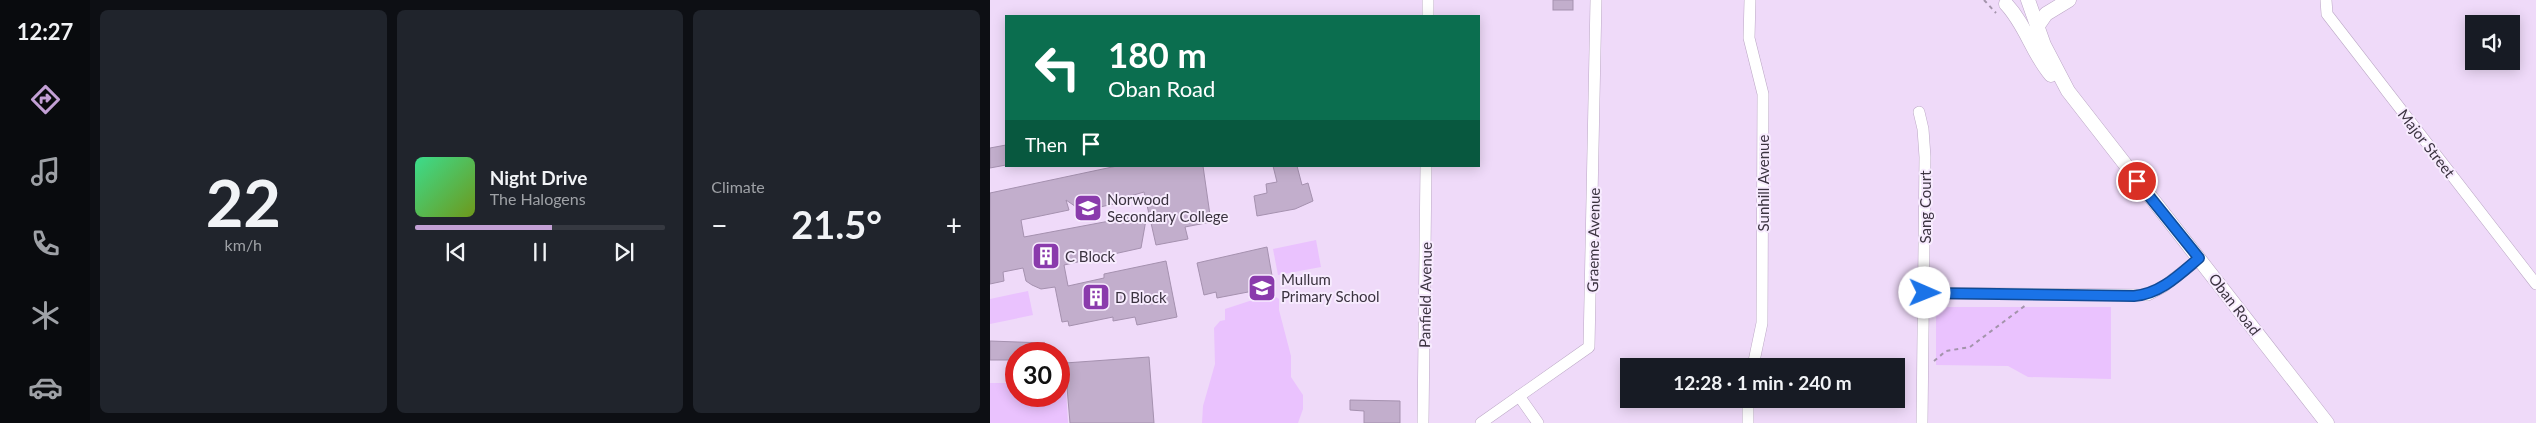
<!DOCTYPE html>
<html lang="en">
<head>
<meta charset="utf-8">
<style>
	body { margin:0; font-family:Lato,sans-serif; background:#20242c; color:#f1f3f6; height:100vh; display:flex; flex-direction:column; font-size:19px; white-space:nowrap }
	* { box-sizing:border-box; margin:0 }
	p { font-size:16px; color:#9ea1a6 }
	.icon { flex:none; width:28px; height:28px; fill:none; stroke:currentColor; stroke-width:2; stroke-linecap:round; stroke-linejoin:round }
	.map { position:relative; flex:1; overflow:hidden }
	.sheet { display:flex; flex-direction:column; gap:10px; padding:10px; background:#0d0f14; width:900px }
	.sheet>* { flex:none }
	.hud { position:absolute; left:15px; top:15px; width:475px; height:152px; border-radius:0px; box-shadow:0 2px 12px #0003; background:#0b6e4f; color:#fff; overflow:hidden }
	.tools { position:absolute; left:1475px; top:15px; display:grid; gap:10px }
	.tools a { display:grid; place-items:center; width:55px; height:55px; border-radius:0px; background:#171b24; box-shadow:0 2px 12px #0003; font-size:25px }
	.speed { position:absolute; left:15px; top:342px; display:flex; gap:10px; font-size:25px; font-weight:700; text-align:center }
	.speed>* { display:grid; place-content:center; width:65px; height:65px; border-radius:50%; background:#171b24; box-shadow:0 2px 12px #0003; line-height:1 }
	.speed .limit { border:8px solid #d22; background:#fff; color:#111 }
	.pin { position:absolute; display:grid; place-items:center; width:42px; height:42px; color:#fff; margin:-21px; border:2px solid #fff; border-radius:50%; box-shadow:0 1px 5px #0007 }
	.me { position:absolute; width:55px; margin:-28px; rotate:91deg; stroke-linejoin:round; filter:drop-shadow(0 0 4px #0008) }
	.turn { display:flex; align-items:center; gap:18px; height:105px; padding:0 20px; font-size:22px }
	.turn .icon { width:65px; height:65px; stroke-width:2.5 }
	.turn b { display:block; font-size:35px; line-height:42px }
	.then { display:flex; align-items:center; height:48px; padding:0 20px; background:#0003; gap:10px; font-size:19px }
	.big { font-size:38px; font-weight:700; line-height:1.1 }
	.sheet .tile { flex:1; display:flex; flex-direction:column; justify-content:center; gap:8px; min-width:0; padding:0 18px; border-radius:8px; background:#20242c }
	.sheet .dial { align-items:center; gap:0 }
	.dial b { font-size:65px; line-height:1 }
	.song { display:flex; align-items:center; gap:15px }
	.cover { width:60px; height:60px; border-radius:8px; background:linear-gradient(135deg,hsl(150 70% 55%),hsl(80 70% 35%)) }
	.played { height:5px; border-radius:2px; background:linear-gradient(90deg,#c3a0d5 55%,#363941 55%) }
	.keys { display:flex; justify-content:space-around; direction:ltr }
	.heat { display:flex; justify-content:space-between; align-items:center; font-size:28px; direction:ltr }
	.sheet .tiles { flex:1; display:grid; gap:10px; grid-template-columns:repeat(3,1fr) }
	.trip { position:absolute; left:630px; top:358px; width:285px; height:50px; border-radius:0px; background:#171b24; box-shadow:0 2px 12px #0003; font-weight:700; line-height:50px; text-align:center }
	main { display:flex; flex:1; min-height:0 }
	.tabs { display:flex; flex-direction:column; width:90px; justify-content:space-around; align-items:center; background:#090b0e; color:#9ea1a6 }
	.tabs .icon { width:35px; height:35px }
	.tabs .selected { color:#c3a0d5 }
	.tabs b { font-size:22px; color:#f1f3f6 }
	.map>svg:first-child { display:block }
</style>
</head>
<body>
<main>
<nav class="tabs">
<b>12:27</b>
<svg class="icon selected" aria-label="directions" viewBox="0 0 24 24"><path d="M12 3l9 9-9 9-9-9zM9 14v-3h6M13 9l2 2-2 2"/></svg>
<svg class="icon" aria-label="music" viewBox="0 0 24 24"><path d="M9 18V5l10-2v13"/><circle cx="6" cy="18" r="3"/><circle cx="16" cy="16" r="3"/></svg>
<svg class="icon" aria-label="phone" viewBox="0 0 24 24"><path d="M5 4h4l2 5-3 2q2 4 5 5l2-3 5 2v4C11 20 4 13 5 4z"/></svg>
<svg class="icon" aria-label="climate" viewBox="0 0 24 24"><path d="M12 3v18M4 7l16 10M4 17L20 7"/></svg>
<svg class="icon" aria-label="car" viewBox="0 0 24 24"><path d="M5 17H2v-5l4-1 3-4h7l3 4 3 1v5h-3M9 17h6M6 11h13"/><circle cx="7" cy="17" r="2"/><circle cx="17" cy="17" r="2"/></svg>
</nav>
<section class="sheet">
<div class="tiles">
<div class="tile dial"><b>22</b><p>km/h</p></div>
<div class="tile">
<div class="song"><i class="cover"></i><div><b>Night Drive</b><p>The Halogens</p></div></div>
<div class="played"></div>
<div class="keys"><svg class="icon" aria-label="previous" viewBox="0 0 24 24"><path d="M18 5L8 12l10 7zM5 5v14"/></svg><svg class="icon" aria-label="pause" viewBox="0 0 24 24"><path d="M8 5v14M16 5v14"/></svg><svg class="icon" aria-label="next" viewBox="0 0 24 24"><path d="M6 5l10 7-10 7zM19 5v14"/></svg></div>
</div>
<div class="tile"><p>Climate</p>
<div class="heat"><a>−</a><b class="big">21.5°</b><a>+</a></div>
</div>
</div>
</section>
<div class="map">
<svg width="1546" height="423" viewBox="0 0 1546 423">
	<rect width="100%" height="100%" fill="#efdaf9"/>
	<g fill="#eac2fe">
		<path d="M326,240L331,267L288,275L283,249Z"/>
		<path d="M38,291L43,315L0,324V299Z"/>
		<path d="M281,294L289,299V310L301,356V377L313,395V409L308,423H212L213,406L225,364L224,328L230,321L235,320V309Z"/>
		<path d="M951,307H1121V379L1038,377L1018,366L946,365V314Z"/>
		<path d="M69,356H74L78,423H0V383H25L26,396H69Z"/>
	</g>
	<g fill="#c2aecc" stroke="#a591af">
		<rect x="563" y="0" width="20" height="10"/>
		<path d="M16,145V165L0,168V148Z"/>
		<path d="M127,166H213L221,222L195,227L198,239L166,245L154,192L127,200L128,203L92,211L76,200L79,210L31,220L34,237L157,214L151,248L74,265L78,286L114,278V274L176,261L187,317L147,325L145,317L123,321V317L79,326L78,321L72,322L65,287L51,289L42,285L36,281L33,268L13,272L14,281L0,284V193Z"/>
		<path d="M283,166H307L312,185L318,183L323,201L305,209L267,216L264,196L277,193L276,184L287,182Z"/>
		<path d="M277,247L284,287L227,298L226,292L214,295L207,263Z"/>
		<path d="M0,341L55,343V354H26V360H0Z"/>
		<path d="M159,357L164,423H80L75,363Z"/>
		<path d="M360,400L410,401V423H374V411L360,410Z"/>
	</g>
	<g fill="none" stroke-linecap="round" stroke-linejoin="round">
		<defs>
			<g id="minor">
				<path d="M760,0L759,38L773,94L772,323L763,366"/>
				<path d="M1336,0L1337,14L1546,284"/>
				<path d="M438,16V0"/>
				<path d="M929,112L933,129L935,157L932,423"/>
				<path d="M935,293L1158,295L1173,287L1209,259"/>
				<path d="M529,396L548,423"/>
				<path d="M433,423L436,166"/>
				<path d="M491,423L599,347L606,0"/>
				<path d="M758,423V399"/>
			</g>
			<g id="major">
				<path d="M1038,0L1054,45L1078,91L1337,423"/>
				<path d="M1016,4C1036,25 1042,53 1061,75"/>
				<path d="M1047,27L1056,14L1079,0"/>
			</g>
		</defs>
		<use href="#minor" stroke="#bba7c5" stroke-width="12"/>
		<use href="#major" stroke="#bba7c5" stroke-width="15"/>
		<g stroke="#a394ab" stroke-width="2" stroke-dasharray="4 4" stroke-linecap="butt">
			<path d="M994,0L1006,13"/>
			<path d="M944,361L956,351L980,347L1036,305"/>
		</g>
		<use href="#minor" stroke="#fff" stroke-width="11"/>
		<use href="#major" stroke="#fff" stroke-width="14"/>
	</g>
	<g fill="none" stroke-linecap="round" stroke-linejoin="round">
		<defs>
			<path id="route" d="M935,293L1144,296C1170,294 1189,275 1209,258L1147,181"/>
		</defs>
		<use href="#route" stroke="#114b97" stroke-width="12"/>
		<use href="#route" stroke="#1a73e8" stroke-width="9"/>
	</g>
	<defs>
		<symbol id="school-square" viewBox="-11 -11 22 22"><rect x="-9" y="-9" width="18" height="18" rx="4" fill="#8a3bac" stroke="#f7ebfe"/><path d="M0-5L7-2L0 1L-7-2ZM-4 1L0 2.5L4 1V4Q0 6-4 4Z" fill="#fff"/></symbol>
		<symbol id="building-square" viewBox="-11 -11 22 22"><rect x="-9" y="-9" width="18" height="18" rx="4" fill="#8a3bac" stroke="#f7ebfe"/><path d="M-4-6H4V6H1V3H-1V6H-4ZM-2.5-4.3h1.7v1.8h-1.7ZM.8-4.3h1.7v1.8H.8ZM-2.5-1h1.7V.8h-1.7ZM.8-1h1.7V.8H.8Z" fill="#fff"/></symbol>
	</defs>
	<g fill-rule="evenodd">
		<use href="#school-square" x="82" y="192" width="32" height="32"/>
		<use href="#building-square" x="40" y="240" width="32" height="32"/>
		<use href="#school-square" x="256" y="272" width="32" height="32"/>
		<use href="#building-square" x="90" y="281" width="32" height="32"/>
	</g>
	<g text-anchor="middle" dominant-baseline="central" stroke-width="4" stroke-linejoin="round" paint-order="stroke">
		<g font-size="15" fill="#3b3340" stroke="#f7ebfe">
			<text transform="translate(1437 143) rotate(52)">Major Street</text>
			<text transform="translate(773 183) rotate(-90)">Sunhill Avenue</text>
			<text transform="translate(935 207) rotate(-90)">Sang Court</text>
			<text transform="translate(603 240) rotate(-89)">Graeme Avenue</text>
			<text transform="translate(435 295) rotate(-89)">Panfield Avenue</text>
			<text transform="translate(1245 304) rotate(52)">Oban Road</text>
		</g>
		<g font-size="15" fill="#3b3340" stroke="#f7ebfe" text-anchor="start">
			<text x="117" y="199">Norwood<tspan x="117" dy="17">Secondary College</tspan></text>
			<text x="75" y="256">C Block</text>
			<text x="291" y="279">Mullum<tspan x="291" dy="17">Primary School</tspan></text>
			<text x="125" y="297">D Block</text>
		</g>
	</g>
</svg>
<div class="tools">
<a><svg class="icon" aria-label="sound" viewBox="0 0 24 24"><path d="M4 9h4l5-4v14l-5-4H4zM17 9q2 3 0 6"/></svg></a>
</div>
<div class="speed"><div class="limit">30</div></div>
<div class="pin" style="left:1147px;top:181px;background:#d93025"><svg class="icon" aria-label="arrive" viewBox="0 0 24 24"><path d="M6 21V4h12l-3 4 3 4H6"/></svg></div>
<svg class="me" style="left:935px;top:293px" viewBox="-20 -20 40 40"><circle r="19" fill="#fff"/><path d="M0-13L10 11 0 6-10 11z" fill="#1a73e8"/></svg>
<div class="trip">12:28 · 1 min · 240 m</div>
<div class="hud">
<div class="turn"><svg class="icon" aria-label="left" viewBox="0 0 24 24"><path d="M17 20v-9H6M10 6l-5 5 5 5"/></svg><div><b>180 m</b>Oban Road</div></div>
<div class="then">Then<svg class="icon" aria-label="arrive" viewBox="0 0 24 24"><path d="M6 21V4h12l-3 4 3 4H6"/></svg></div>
</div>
</div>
</main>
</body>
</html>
